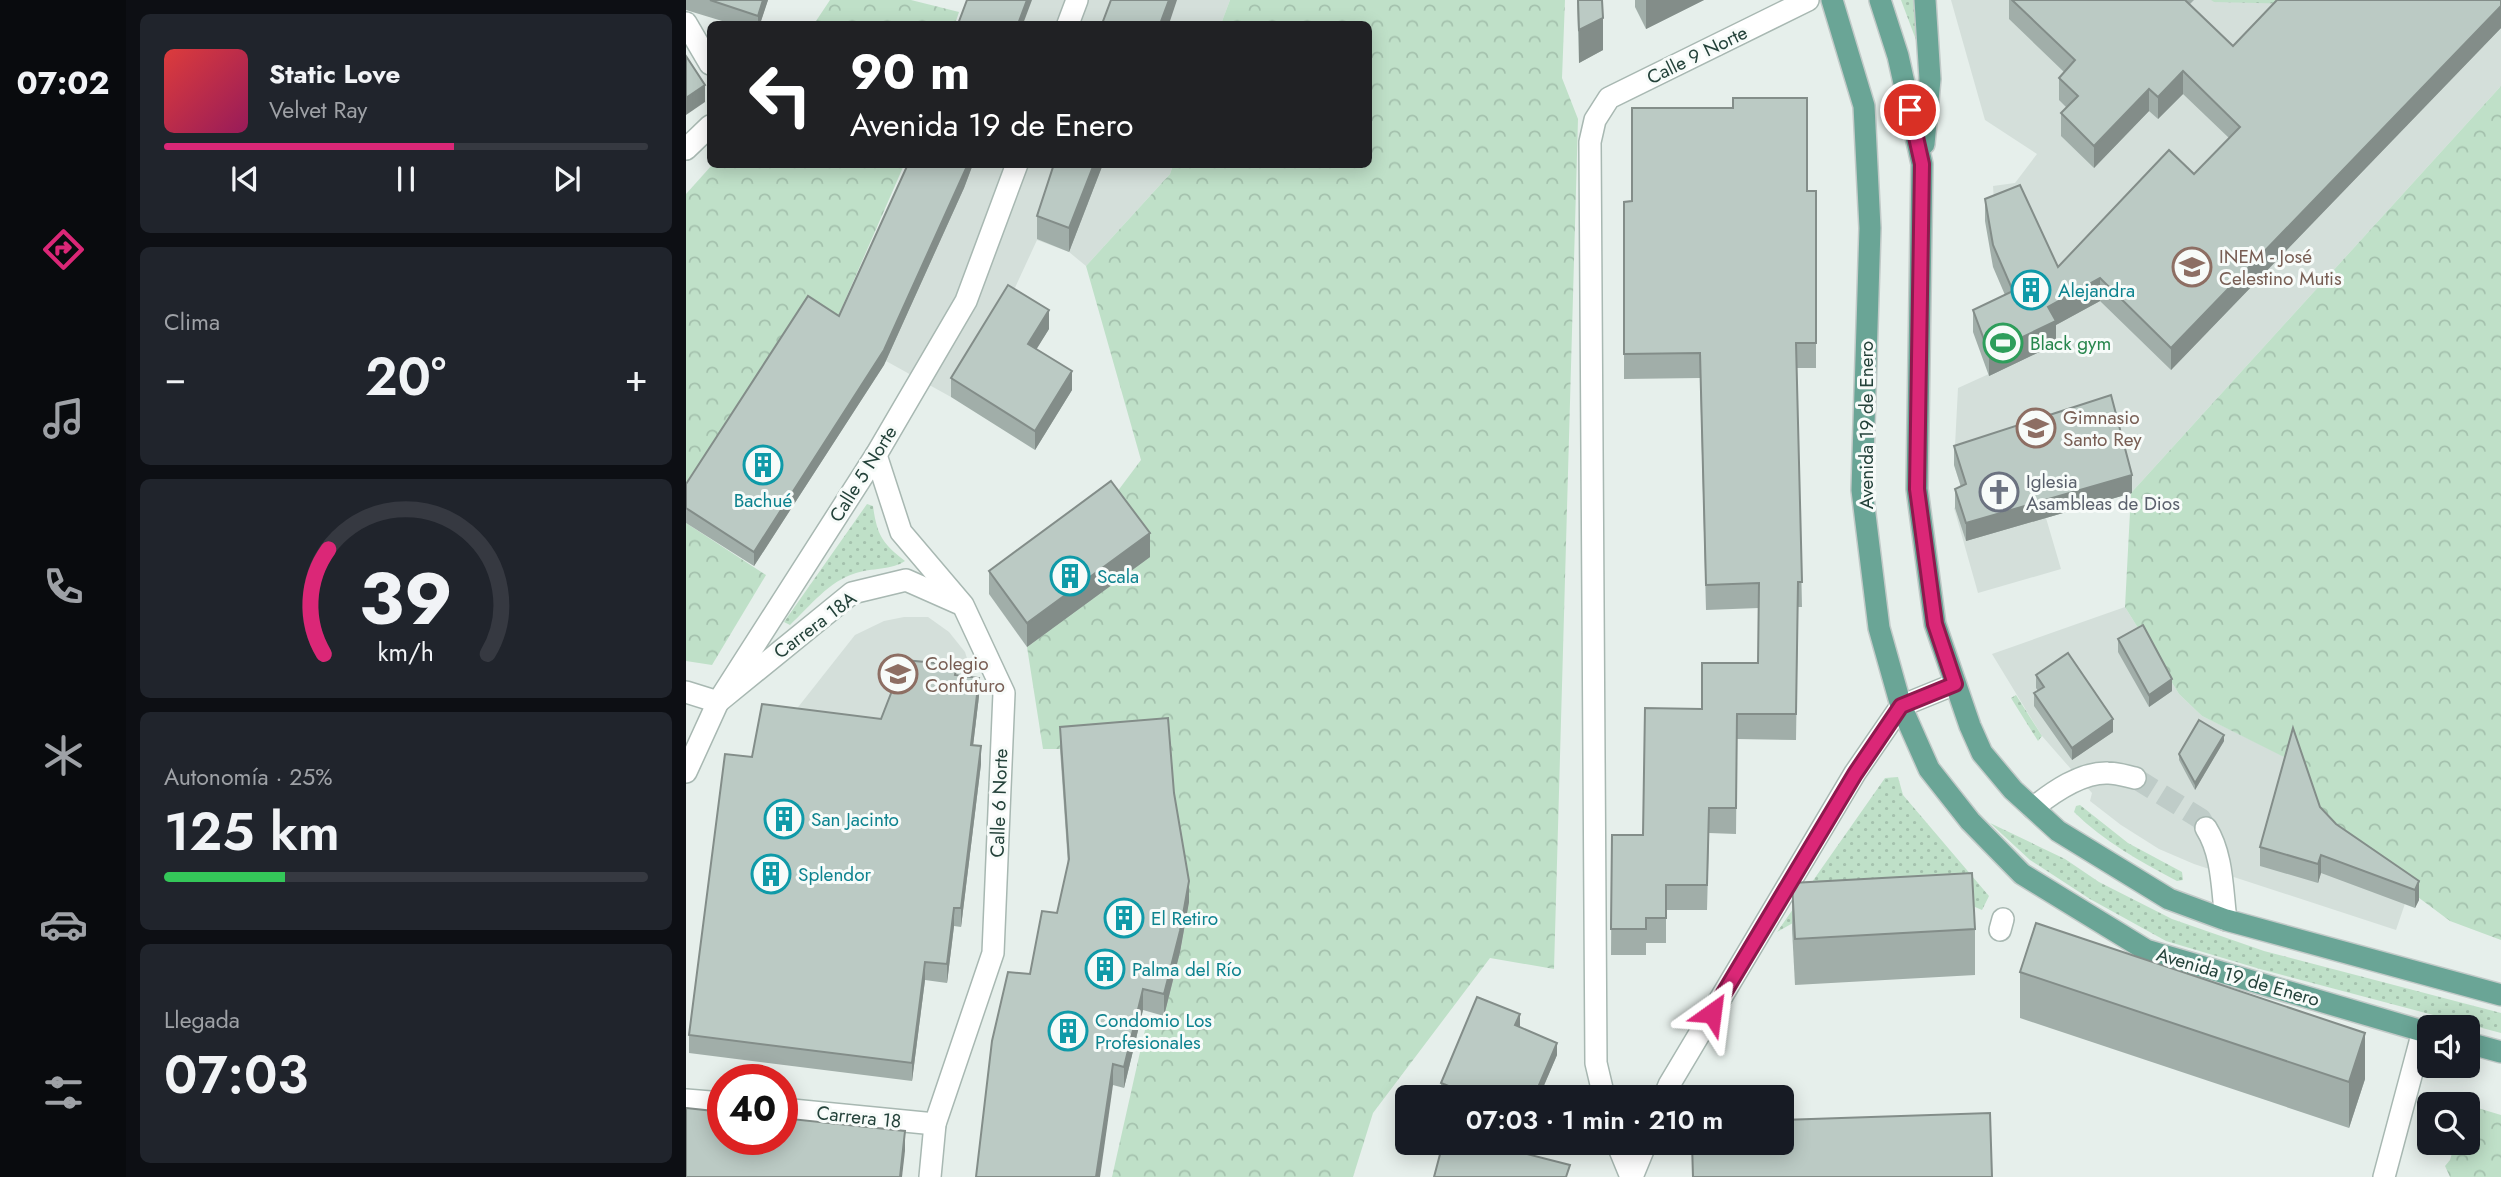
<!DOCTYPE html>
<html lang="es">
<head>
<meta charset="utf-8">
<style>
	body { margin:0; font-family:Jost,sans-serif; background:#20242c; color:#f1f3f6; height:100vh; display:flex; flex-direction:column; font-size:26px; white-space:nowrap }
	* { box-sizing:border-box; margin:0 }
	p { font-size:23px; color:#9ea1a6 }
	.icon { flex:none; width:38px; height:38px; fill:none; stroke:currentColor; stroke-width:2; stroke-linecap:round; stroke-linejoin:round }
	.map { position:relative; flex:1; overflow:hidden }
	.panel { display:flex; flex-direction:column; gap:14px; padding:14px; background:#0d0f14; width:560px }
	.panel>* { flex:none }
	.banner { position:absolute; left:21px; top:21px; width:665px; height:147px; border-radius:10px; box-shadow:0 4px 18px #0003; background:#202124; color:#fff; overflow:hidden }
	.buttons { position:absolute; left:1731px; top:1015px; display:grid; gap:14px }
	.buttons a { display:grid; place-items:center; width:63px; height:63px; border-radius:10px; background:#171b24; box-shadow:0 4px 18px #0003; font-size:35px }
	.speed { position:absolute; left:21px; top:1064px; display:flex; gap:14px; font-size:35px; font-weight:700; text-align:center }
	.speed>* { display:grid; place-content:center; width:91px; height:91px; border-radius:50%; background:#171b24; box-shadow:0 4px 18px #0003; line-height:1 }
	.speed .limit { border:10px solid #d22; background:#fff; color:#111 }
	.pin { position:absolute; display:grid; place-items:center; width:60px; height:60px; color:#fff; margin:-30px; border:4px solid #fff; border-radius:50%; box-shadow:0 2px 7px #0007 }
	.me { position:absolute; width:77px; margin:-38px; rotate:31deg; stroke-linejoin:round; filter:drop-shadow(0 0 5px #0008) }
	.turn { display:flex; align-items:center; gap:24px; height:147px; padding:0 28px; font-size:32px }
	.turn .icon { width:91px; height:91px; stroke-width:2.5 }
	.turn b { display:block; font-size:49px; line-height:60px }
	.big { font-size:52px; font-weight:600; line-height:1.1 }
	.panel .tile { flex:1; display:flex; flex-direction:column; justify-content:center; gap:10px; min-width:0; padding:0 24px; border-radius:10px; background:#20242c }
	.panel .dial { align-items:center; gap:0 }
	.dial svg { height:182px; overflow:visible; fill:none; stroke:#363941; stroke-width:7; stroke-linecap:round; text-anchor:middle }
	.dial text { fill:#f1f3f6; stroke:none }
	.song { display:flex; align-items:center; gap:21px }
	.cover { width:84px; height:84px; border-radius:10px; background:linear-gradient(135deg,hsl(0 70% 55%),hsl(330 70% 35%)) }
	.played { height:7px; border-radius:4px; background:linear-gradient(90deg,#db2777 60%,#363941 60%) }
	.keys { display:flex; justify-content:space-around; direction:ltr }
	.heat { display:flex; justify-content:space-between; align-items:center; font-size:38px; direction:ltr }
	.charge { height:10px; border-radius:5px; background:linear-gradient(90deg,#34c759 25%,#363941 0) }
	.trip { position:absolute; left:709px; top:1085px; width:399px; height:70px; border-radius:10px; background:#171b24; box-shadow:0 4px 18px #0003; font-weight:600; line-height:70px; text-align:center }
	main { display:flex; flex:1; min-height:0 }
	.tabs { display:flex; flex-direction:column; width:126px; justify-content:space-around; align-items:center; background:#090b0e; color:#9ea1a6 }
	.tabs .icon { width:49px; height:49px }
	.tabs .selected { color:#db2777 }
	.tabs b { font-size:32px; color:#f1f3f6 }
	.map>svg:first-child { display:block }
</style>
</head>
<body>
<main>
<nav class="tabs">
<b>07:02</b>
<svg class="icon selected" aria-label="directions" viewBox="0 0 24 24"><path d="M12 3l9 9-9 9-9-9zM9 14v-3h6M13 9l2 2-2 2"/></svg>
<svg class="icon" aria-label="music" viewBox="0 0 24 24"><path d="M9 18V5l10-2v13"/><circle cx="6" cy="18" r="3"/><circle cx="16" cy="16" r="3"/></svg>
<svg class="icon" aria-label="phone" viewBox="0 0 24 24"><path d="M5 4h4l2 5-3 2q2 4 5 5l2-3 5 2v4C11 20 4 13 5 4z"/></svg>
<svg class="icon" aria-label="climate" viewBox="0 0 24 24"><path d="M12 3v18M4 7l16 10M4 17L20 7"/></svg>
<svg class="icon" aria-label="car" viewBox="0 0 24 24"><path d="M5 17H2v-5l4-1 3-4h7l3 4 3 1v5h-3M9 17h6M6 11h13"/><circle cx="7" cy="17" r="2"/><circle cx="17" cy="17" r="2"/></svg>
<svg class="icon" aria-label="filters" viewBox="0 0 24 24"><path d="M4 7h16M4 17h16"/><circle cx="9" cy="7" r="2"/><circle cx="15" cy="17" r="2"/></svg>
</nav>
<section class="panel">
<div class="tile">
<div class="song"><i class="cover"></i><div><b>Static Love</b><p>Velvet Ray</p></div></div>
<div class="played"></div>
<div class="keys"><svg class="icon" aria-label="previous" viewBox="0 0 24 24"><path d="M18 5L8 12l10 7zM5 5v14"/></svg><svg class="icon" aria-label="pause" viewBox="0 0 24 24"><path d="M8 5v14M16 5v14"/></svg><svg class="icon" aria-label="next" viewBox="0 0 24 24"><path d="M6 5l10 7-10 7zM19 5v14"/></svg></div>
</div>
<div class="tile"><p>Clima</p>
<div class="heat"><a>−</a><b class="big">20°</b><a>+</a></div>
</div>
<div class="tile dial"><svg viewBox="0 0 100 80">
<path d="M14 69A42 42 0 1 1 86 69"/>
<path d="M14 69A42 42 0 0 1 16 23" stroke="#db2777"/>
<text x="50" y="56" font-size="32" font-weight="700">39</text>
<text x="50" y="72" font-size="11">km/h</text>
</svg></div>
<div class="tile"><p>Autonomía · 25%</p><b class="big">125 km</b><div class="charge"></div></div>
<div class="tile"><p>Llegada</p><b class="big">07:03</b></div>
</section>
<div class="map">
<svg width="1815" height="1177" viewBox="0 0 1815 1177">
	<defs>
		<pattern id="grass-dots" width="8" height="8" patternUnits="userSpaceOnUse" patternTransform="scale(1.75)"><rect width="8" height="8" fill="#bfe0c8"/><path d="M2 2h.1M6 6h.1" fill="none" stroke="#a4c1ad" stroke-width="1.8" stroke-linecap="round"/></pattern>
		<pattern id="forest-crowns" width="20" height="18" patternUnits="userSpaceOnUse" patternTransform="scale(1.75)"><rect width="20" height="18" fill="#bfe0c8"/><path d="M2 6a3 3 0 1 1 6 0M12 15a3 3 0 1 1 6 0" fill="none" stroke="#a4c1ad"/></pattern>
	</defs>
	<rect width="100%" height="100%" fill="#e6efeb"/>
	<g fill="#d4dfda">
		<path d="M287,0H544L535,24H278Z"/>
		<path d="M1265,0H1815V86L1445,493L1360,518L1375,569L1292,593L1268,508L1280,503L1268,465L1272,388L1369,344L1309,217L1307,186L1329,183L1351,154L1299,120Z"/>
		<path d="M228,165H487L484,174L400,266L383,252L351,240L322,303L265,397L200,361L153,330Z"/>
		<path d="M1439,607L1493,694L1516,716L1614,764L1723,892L1710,930L1508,864L1473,849L1435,825L1404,801L1406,793L1356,736L1306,654Z"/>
		<path d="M218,617H242L263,632L279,652L293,696L285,763L98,725L169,635L198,621Z"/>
	</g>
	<g fill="url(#grass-dots)">
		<path d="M1215,0H1228L1233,39L1230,40Z"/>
		<path d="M1525,0H1613L1609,4L1528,2Z"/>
		<path d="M181,504L187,506C191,535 196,543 219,561C206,570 185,568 170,573C143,581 124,606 104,625L98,622Z"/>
		<path d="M1330,695L1356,736L1352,741L1325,698Z"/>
		<path d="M1212,777L1217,795L1303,896L1296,910L1231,882L1154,896L1091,932L1199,778Z"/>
		<path d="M1394,805L1442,843L1496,872L1497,880L1491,881C1455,862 1417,841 1388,812L1390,806Z"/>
		<path d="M1304,823L1379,859L1413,882L1486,919L1578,951L1815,1013V1033L1574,969L1480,941L1404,899L1344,860Z"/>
	</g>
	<g fill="url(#forest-crowns)">
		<path d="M144,0H225L273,12L269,24H128Z"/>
		<path d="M544,0H879L876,78L892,119L868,969L804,958L687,1113L667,1177H426L461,1021L478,1015L494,952L503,902L488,814L374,749H357L341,647L463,557L428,496L455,460L400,266L484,174L487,165L682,164V24H535Z"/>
		<path d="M1815,86V940L1764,921L1634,824L1614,765L1516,716L1493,694L1439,607L1445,493Z"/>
		<path d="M26,165H218L150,321L0,499V194Z"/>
		<path d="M0,523L80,575L26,665L0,661Z"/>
		<path d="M1785,1106L1815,1115V1177H1764L1759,1166L1764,1160L1769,1143H1782V1119Z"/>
	</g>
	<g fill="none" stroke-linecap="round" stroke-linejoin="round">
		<path stroke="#bfccc8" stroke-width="21" stroke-dasharray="21 10" stroke-linecap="butt" d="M1449,778L1515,819L1520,828"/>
		<defs>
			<g id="minor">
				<path d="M0,23L24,64"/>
				<path d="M382,24L391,0"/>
				<path d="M0,149L24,126"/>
				<path d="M190,455L215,532L277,605L318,693L307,953L249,1124L244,1177"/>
				<path d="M0,692L32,702L166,593L220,580L272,603"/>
				<path d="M0,772L32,702L190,455L280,301L331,164"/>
				<path d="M1347,808C1367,792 1395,772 1422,773C1431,773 1440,776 1449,778"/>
				<path d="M1520,828C1537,855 1536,890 1540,920"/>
				<path d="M1314,930L1317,919"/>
				<path d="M918,1097L910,1063L904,142L909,120L923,98L1122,0"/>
				<path d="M978,1097L983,1085L1169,773L1215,706L1269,684"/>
				<path d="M0,1100L37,1103"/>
				<path d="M96,1109L249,1124"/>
				<path d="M931,1143L945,1177"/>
				<path d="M946,1177L960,1143"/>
				<path d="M1698,1177L1737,1031"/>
			</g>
			<g id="major">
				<path d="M1146,0L1178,106L1184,228L1176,490L1193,628L1215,706L1243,769L1284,821L1336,874L1460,950L1743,1033"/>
				<path d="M1194,0L1212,56L1236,164L1231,489L1249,624L1284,726L1296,753L1327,790L1372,831L1483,899L1540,920L1815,995"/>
				<path d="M1238,144L1244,79L1239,0"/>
				<path d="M1782,1043L1815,1052"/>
			</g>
		</defs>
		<use href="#minor" stroke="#a8b8b2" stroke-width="24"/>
		<use href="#major" stroke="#c2cac8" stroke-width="24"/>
		<use href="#minor" stroke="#fff" stroke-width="21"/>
		<use href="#major" stroke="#6aa596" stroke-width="21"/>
	</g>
	<g fill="#a1aea9">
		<path d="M0,0H82L74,24H46L0,10Z"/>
		<path d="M891,0H916L917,50L893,63Z"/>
		<path d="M949,0H1018L960,29L949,7Z"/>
		<path d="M1323,0H1508L1504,4L1547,46L1815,0V28L1485,370L1414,301L1370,325V344L1303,376L1287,332V310L1319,295L1307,267L1299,221V199L1372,267L1508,174L1543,138L1497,94L1472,119L1463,111L1408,168L1375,136V113L1381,108L1373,100V78L1378,72L1323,19Z"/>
		<path d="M222,164H287L278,188L198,365L68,566L0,523V484L153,316Z"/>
		<path d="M368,164H417L383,252L351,239V216Z"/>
		<path d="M1130,191V368H1111L1116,607H1112L1110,740L1051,739L1050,834L1023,833L1021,910H980V943H960V955H925L926,835H957L1016,709L1072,663L1073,608L1020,610L1014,378L938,379V202Z"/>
		<path d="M363,329L350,349L386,390L349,450L265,397V378Z"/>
		<path d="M1268,446L1446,493L1280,541L1269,508V489L1275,487L1268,465Z"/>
		<path d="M464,557L341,647L303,594V571Z"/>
		<path d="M1432,639L1486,691L1463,707L1432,652Z"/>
		<path d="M271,675L293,696L287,745L295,764L275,927L268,926L261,983L239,980L226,1081L3,1053V1035L66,757L195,719Z"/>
		<path d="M1350,675L1427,732L1386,760L1348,706V693L1352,691L1350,688Z"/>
		<path d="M374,727L488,793L503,902L494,952L478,1016L457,1010L438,1088L427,1085L371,913L382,864L374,749Z"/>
		<path d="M1538,741L1509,790L1493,760V754Z"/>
		<path d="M1634,807L1650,824L1733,881V900L1729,908L1635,873L1632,883L1574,866V847Z"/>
		<path d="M1106,883L1289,929V975L1109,985L1106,929Z"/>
		<path d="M1334,972L1679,1079L1663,1128L1334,1018Z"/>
		<path d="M834,1026L833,1027L871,1055L853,1097H761L755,1095V1083Z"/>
	</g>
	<g fill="#838d89">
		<path d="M77,0H82L74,24H72V16Z"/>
		<path d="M341,0H346L337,24H332Z"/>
		<path d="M483,0H491L483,24H474Z"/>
		<path d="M960,0H1018L960,29Z"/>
		<path d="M1815,6V28L1485,370V348Z"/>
		<path d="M917,18V50L893,63V30Z"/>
		<path d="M1497,71V94L1472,119V97Z"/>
		<path d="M19,85V102L0,115V98Z"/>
		<path d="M1463,89V111L1408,168V146Z"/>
		<path d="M282,164H287L278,188L198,365L68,566V552Z"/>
		<path d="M408,164H417L383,252V228Z"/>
		<path d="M1414,278V301L1370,325V344L1303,376V353L1362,307Z"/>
		<path d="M363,310V329L342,363V344Z"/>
		<path d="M386,371V390L349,450V431Z"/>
		<path d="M1446,475V493L1280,541V523Z"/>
		<path d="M464,533V557L341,647V623Z"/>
		<path d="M293,678V696L285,763V745Z"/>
		<path d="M1486,679V691L1463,707V695Z"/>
		<path d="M1427,719V732L1386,760V748Z"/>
		<path d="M1538,735V741L1509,790V783Z"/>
		<path d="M295,746V764L275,927V908Z"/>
		<path d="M1635,855V873L1632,883V864Z"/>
		<path d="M503,881V902L494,952L478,1016V994Z"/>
		<path d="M1733,881V900L1729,908V890Z"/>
		<path d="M268,908V926L261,983V964Z"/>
		<path d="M239,962V980L226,1081V1063Z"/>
		<path d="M457,989V1010L438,1088V1067Z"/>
		<path d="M834,1014V1026L829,1037V1025Z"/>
		<path d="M1679,1033V1079L1663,1128V1082Z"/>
		<path d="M871,1043V1055L853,1097H848Z"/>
		<path d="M427,1064V1085L414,1177H410Z"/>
		<path d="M219,1131V1151L216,1177H214Z"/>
	</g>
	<g fill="#bbcac4" stroke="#838d89" stroke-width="2">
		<path d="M24,0H77L72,16Z"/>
		<path d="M281,0H341L332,24H272Z"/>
		<path d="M425,0H483L474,24H416Z"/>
		<path d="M892,0H916L917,18L893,30Z"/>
		<path d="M1326,0H1499L1547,46L1591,0H1815V6L1485,348L1414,278L1362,307L1370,321L1303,353L1287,310L1327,291L1307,245L1299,199L1334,185L1372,267L1483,150L1508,174L1554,127L1497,71L1472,97L1463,89L1408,146L1375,113L1392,96L1373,78L1389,60Z"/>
		<path d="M0,56L19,85L0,98Z"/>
		<path d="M1047,98H1121V191H1130V343H1110L1116,582H1112L1110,714H1051L1050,808H1023L1021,885H980V918H960V929H925L926,835H957L959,708L1016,709V663H1072L1073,583L1020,585L1014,353L938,354V202L946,201V108H1047Z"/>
		<path d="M222,164H282L198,350L68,552L0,508V484L122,296L153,316Z"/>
		<path d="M368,164H408L383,228L351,216Z"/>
		<path d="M322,285L363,310L342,344L386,371L349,431L265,378Z"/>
		<path d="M1425,395L1446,475L1280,523L1269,489L1280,484L1268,446Z"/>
		<path d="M425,481L464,533L341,623L303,571Z"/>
		<path d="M1457,625L1486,679L1463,695L1432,639Z"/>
		<path d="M1382,653L1427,719L1386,748L1348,693L1358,687L1350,675Z"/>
		<path d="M218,660L271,665L269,675L293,678L285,745L295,746L275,908H268L261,964L239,962L226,1063L3,1035L39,754L66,757L76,704L195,719Z"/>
		<path d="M482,718L488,793L503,881L494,931L478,994L457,989L438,1067L427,1064L410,1177H290L306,1041L322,972L344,974L356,911L371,913L383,859L374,727Z"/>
		<path d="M1513,720L1538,735L1509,783L1493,754Z"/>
		<path d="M1607,728L1634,807L1650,824L1733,881L1729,890L1635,855L1632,864L1574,847Z"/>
		<path d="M1286,873L1289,929L1109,939L1106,883Z"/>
		<path d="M1350,923L1679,1033L1663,1082L1334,972Z"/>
		<path d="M791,997L834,1014L829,1025L871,1043L848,1097H790L755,1083Z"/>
		<path d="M0,1108L37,1112V1139H96V1118L219,1131L214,1177H0Z"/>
		<path d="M1304,1113L1306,1177H1007L1006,1143H1096V1120Z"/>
		<path d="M757,1143H798L884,1165L880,1177H748Z"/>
	</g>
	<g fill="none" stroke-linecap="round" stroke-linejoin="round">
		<defs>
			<path id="route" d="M1026,1013L1169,774L1215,706L1269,684L1249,624L1231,489L1236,164L1224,110"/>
		</defs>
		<use href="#route" stroke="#8e194d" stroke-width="18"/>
		<use href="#route" stroke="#db2777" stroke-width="12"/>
	</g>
	<defs>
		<symbol id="school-ring" viewBox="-11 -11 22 22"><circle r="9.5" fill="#f7fbf9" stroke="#8d6e63" stroke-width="1.5"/><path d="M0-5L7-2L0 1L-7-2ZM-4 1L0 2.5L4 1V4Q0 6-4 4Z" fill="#8d6e63"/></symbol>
		<symbol id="building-ring" viewBox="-11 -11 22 22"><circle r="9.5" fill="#f7fbf9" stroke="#0f9aa8" stroke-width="1.5"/><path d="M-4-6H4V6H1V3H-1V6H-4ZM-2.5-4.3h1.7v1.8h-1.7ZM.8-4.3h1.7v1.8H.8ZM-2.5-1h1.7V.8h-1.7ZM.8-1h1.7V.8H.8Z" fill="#0f9aa8"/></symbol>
		<symbol id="stadium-ring" viewBox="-11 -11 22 22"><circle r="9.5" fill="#f7fbf9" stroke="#2e9e5b" stroke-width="1.5"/><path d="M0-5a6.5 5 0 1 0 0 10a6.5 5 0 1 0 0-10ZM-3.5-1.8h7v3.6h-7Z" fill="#2e9e5b"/></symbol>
		<symbol id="university-ring" viewBox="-11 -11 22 22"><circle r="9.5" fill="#f7fbf9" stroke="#8d6e63" stroke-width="1.5"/><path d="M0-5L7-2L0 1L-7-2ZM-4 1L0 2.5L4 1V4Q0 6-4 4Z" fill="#8d6e63"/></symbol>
		<symbol id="church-ring" viewBox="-11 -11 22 22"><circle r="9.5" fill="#f7fbf9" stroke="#6b7280" stroke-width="1.5"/><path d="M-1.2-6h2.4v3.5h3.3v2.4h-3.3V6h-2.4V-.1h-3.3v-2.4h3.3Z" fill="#6b7280"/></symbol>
	</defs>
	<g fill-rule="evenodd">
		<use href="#school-ring" x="1484" y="245" width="44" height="44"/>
		<use href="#building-ring" x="1323" y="268" width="44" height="44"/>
		<use href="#stadium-ring" x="1295" y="321" width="44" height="44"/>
		<use href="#university-ring" x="1328" y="406" width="44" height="44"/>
		<use href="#building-ring" x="55" y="443" width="44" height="44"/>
		<use href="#church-ring" x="1291" y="470" width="44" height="44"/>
		<use href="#building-ring" x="362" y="554" width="44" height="44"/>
		<use href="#school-ring" x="190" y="652" width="44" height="44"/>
		<use href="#building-ring" x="76" y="797" width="44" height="44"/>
		<use href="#building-ring" x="63" y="852" width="44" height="44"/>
		<use href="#building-ring" x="416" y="896" width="44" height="44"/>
		<use href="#building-ring" x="397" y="947" width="44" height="44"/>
		<use href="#building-ring" x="360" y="1009" width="44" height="44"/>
	</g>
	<g text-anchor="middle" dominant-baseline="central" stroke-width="6" stroke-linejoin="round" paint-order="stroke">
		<g font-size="19" fill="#24423a" stroke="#f7fbf9">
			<text transform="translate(1011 55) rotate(-26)">Calle 9 Norte</text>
			<text transform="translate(1180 425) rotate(-90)">Avenida 19 de Enero</text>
			<text transform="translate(177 474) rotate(-58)">Calle 5 Norte</text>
			<text transform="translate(129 625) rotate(-37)">Carrera 18A</text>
			<text transform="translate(313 803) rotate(-88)">Calle 6 Norte</text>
			<text transform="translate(1552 977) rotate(16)">Avenida 19 de Enero</text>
			<text transform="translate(173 1117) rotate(6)">Carrera 18</text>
		</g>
		<g font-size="19" fill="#785e54" stroke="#f7fbf9" text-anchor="start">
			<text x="1533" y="256">INEM - José<tspan x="1533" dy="22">Celestino Mutis</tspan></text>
			<text x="1377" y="417">Gimnasio<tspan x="1377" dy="22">Santo Rey</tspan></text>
			<text x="239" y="663">Colegio<tspan x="239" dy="22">Confuturo</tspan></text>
		</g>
		<g font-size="19" fill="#0d838f" stroke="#f7fbf9" text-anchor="start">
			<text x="1372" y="290">Alejandra</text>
			<text x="77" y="500" text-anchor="middle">Bachué</text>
			<text x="411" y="576">Scala</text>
			<text x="125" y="819">San Jacinto</text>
			<text x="112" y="874">Splendor</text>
			<text x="465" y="918">El Retiro</text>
			<text x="446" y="969">Palma del Río</text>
			<text x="409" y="1020">Condomio Los<tspan x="409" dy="22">Profesionales</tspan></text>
		</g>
		<g font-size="19" fill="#27864d" stroke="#f7fbf9" text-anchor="start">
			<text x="1344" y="343">Black gym</text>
		</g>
		<g font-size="19" fill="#5b616d" stroke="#f7fbf9" text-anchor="start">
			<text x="1340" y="481">Iglesia<tspan x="1340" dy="22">Asambleas de Dios</tspan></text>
		</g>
	</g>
</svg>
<div class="buttons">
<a><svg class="icon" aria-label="sound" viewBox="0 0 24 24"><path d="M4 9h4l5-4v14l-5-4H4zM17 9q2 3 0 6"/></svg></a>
<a><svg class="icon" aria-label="search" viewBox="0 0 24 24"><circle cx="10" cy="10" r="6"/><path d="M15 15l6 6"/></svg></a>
</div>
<div class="speed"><div class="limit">40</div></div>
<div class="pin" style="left:1224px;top:110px;background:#d93025"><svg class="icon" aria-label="arrive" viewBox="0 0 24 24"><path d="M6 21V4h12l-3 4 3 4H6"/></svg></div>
<svg class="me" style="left:1026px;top:1013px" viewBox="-20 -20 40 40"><path d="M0-17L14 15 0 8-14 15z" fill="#db2777" stroke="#fff" stroke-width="4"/></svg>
<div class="trip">07:03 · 1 min · 210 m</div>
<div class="banner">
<div class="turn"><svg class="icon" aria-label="left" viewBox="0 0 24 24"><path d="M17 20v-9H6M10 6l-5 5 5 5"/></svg><div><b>90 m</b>Avenida 19 de Enero</div></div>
</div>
</div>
</main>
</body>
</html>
